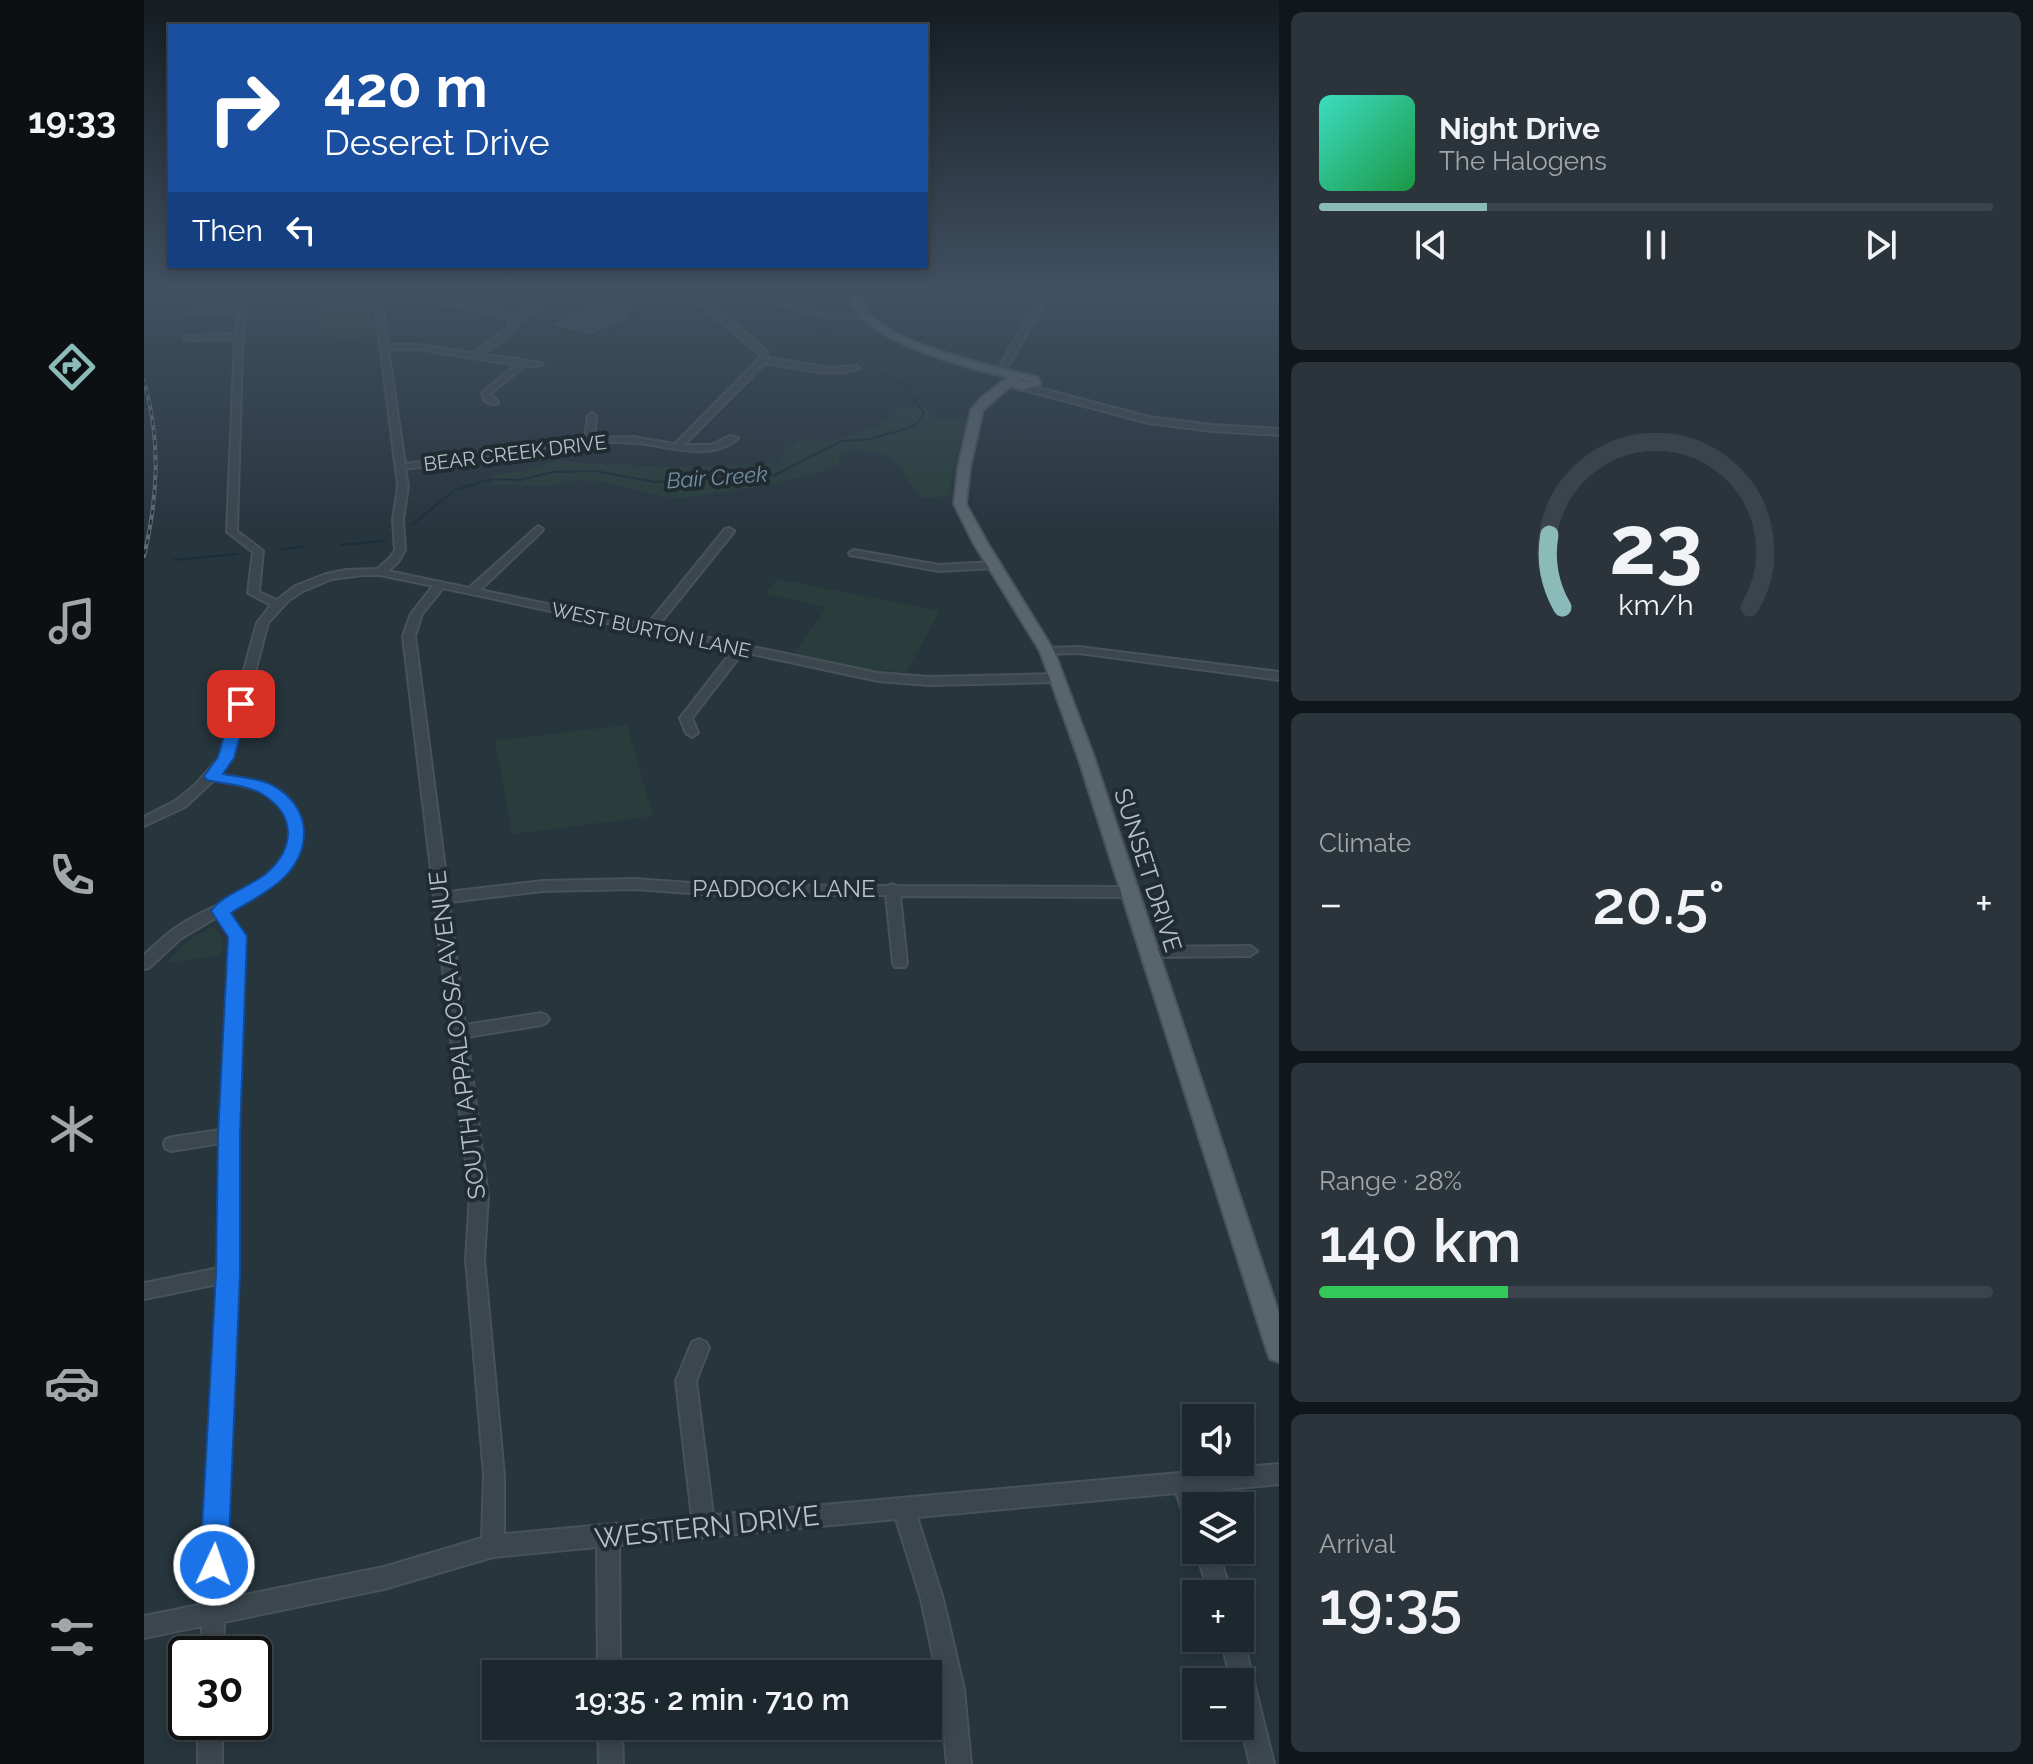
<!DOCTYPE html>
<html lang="en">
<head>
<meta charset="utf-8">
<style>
	body { margin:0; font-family:Raleway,sans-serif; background:#2a343a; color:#f1f3f6; height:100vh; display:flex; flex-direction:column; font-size:30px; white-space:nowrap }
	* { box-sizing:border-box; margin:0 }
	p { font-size:26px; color:#a0a6aa }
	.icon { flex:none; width:44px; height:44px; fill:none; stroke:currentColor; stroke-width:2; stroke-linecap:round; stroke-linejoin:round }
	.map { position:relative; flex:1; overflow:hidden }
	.panel { display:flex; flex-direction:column; gap:12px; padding:12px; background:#101619; width:754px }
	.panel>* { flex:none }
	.top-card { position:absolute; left:24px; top:24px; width:760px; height:244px; border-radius:0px; box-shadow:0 4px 12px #0003,0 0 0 2px #3b444a; background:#1a4fa0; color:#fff; overflow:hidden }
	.controls { position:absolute; left:1038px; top:1404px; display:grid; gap:16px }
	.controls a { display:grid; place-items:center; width:72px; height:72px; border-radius:0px; background:#1d282e; box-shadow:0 4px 12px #0003,0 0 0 2px #3b444a; font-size:40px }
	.speed { position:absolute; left:24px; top:1636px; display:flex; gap:16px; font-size:40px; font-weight:700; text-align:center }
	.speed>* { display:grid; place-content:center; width:104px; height:104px; border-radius:50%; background:#1d282e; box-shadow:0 4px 12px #0003,0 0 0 2px #3b444a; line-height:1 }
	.speed .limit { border:4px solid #111; border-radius:12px; background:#fff; color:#111 }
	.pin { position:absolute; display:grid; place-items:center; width:68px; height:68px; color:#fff; margin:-34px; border-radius:16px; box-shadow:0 4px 12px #0006 }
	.me { position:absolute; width:88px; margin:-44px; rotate:3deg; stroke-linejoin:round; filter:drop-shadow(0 0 6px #0008) }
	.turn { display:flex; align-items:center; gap:28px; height:168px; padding:0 24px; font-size:36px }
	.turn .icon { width:104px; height:104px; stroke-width:2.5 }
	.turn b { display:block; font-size:56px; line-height:68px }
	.then { display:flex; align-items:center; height:76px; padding:0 24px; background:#0003; gap:16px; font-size:30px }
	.big { font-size:60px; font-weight:600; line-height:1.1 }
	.panel .widget { flex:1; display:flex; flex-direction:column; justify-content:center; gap:12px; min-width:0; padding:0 28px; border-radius:12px; background:#2a343a }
	.panel .dial { align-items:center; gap:0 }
	.dial svg { height:208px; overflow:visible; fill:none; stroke:#3b444a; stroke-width:7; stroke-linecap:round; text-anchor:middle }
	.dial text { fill:#f1f3f6; stroke:none }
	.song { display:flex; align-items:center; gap:24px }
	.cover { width:96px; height:96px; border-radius:12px; background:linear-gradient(135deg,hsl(170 70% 55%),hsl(140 70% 35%)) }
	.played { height:8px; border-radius:4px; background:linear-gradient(90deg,#8bbbb9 25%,#3b444a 25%) }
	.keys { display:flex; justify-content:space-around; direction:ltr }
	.heat { display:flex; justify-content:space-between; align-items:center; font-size:44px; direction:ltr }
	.charge { height:12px; border-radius:6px; background:linear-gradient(90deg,#34c759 28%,#3b444a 0) }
	.trip { position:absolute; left:338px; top:1660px; width:460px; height:80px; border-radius:0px; background:#1d282e; box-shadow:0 4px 12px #0003,0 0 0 2px #3b444a; font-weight:600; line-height:80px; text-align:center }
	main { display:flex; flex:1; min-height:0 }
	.dock { display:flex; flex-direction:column; width:144px; justify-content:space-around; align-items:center; background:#0c1012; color:#a0a6aa }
	.dock .icon { width:56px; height:56px }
	.dock .on { color:#8bbbb9 }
	.dock b { font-size:36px; color:#f1f3f6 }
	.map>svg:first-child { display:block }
</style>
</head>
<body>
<main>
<nav class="dock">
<b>19:33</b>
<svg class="icon on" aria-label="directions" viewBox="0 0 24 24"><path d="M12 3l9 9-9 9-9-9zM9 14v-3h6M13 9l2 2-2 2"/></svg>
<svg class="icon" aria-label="music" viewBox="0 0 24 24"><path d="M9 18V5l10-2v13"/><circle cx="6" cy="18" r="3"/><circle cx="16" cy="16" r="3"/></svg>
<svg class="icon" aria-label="phone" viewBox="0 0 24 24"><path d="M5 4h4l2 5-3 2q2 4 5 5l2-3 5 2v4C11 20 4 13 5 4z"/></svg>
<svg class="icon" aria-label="climate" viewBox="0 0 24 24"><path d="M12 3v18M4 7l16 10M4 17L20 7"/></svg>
<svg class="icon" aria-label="car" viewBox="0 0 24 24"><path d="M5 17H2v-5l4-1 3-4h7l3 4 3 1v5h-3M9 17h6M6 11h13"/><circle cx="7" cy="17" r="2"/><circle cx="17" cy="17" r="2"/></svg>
<svg class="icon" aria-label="filters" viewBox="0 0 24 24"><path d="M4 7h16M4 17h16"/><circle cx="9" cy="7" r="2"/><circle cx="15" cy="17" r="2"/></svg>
</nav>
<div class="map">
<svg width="1135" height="1764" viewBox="0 0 1135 1764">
	<rect width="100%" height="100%" fill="#27353d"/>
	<g fill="#293e3c">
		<path d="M173,288H224L230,338L176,342Z"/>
		<path d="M765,407L781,408C795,427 803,417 823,417L804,496L779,499C769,491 768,485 761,474C747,449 720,449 694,452L696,466L632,484L531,499L459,482L431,480L407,486L348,485L349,475L383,470L411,461L524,467L607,465L635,462L642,448L658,439L684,442L730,428L756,409Z"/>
		<path d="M633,579L796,611L762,672L725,669L650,654L683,607L622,594Z"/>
		<path d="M483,725L509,816L368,834L351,741Z"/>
		<path d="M69,927L78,937V955L22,963L48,938Z"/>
	</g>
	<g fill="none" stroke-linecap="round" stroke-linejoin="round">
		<g stroke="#1b2e3a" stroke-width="2">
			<path d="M667,310L689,288"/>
			<path d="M269,524L311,490L347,479L376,480L409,472L451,471L511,482L631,475L697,441L727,439L771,426L780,413L762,388L727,366L670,322"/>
			<path d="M196,545L241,541"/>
			<path d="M137,549L160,547"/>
			<path d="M29,560L93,554"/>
		</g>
	</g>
	<path fill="#3a4952" stroke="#222d34" stroke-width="2" d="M440,292H462L460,297L493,299L495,305L485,317L492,318L446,336L406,325L436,308Z"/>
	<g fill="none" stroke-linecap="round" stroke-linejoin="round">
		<defs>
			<g id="minor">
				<path d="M96,288H104L98,351L93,531L119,551L115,592L133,600L151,586L182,574L202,570L233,569L246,558L251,550L249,520L254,486L229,288H235L237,296C284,294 327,304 372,316L413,288H421L376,321L368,333L338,355C354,357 387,360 399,364L395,366H380L346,394L354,402L353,404H347L340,400L338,393L372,365L275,349H244L261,464L441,439L444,416L448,413L452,416L450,438L488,437L531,444L615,359L616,355L548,297L525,288C558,285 598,331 623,352V358L687,368L712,366L716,368C693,379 647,367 621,363L540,445H567L586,436L594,438C566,463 526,446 493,443C422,437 333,460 261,469L264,486L259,520L261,550L254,562L244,571L325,588L394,526L399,529L398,531L336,590L503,625L581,529L585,528L590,531L589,533L513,627L734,673L785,677L913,674L919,678L913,682L785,685L734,681L599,652L548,718L554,733L548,737L542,733L536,718L589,650L299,588L278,614L271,636L304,892L399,881L491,879L573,885L743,886L748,884L753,886L984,887L991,892L984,897L756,896L763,963L761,967H751L749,963L742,895H573L491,889L399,891L305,902L321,1025L397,1013L402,1015L405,1019L402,1023L397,1025L323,1037L344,1196L340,1259L360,1475V1534L548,1517L532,1381L548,1342L555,1339L562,1342L565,1348L552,1381L569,1515L1135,1464V1484L1052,1492L1057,1506H1052V1531L1045,1528L1032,1493L773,1517L799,1599L820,1689L827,1764H803L796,1689L777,1599L752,1519L475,1545L476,1674H454L453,1547L349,1557L240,1589L80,1622L79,1654H57L58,1626L0,1638V1616L59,1604L74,1284L0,1299V1283L75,1268L76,1143L28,1151L22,1149L20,1144L22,1139L28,1137L77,1130L86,936L73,917L36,939L5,968L0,969V955C12,944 24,932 39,923C76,900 152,881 145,824C143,809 131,798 118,792C103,785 86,784 70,780L41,807L0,826V817L31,801L51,785L76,757L113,623L127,605L104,593L109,552L83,532L91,339L44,340L40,338L44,336L92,334L94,311L50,314L46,312L50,310L94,306ZM262,299L314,305L368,320L362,329L329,353L275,345H244L237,300ZM219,575H236L289,586L267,614L259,636L326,1196L322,1259L340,1475L338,1538L240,1567L81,1599L93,1274V1135L100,936L84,912C118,894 164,869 158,825C156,809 143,795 129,787C112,779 93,778 75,774L88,758L124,623L145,600L159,591L188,579Z"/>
				<path d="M613,288C627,287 641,301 654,307C675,315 697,315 719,314L723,316L719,318C681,320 643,314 613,288Z"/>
				<path d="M901,288H909L865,364L858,366L857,364Z"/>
				<path d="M879,384L1005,417L1068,425L1135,429V435L1068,431L1005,423L876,389L875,387Z"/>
				<path d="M710,550L795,565L850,562L855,565L850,568L795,571L706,555L705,553Z"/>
				<path d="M935,647L1135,672V680L935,653L903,654L897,651L903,648Z"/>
				<path d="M1106,946L1113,951L1106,956L1005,957L998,952L1005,947Z"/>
				<path d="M1052,1548V1550H1073L1088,1594H1066L1051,1550Z"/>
				<path d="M1096,1630L1099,1638L1130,1764H1106L1096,1721V1682H1087L1077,1638H1096Z"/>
				<rect x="54" y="1722" width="24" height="42"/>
				<path d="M454,1726H478L479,1764H455Z"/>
			</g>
			<path id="major" d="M708,288H717C703,338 858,368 893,377L897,384L879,390L867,386L839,410L826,468L822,504L844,544L910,651L950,757L1135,1314V1362L1126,1359L1123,1351L934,757L896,651L830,544L810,504L814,468L827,410L837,398L864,377C830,370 692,335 708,288ZM877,379L885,381L886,382L873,381Z"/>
		</defs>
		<use href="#minor" stroke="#475259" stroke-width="4"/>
		<use href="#major" stroke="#475259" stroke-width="4"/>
		<use href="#minor" fill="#3b464d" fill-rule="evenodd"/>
		<use href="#major" fill="#59656d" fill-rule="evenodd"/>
		<defs>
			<path id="rail" d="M0,381C17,440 14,497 0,556"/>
		</defs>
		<use href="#rail" stroke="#5e6b74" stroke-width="4"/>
		<use href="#rail" stroke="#202b32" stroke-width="2" stroke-dasharray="5" stroke-linecap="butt"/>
	</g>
	<linearGradient id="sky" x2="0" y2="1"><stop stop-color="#151d22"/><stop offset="0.54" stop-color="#415162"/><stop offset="1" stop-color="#415162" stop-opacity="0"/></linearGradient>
	<rect width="1135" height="534" fill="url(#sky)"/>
	<path fill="#1a73e8" stroke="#114b97" stroke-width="2" d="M97,699L105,704L90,758L79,774C94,777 114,778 128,785C170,807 169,854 135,882C121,894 103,903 87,913L103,936L96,1135V1274L84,1565L80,1575L70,1579L60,1575L56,1565L72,1274L74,1135L84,937L67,911C80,893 107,887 124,872C152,846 151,814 118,794C104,785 79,784 63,780L60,776L74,757L89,704Z"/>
	<g text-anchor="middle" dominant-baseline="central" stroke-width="8" stroke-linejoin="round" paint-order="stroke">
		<g font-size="20" fill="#b7c1c8" stroke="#202b32">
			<text transform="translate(371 453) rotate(-7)">BEAR CREEK DRIVE</text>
			<text transform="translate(507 630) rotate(12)">WEST BURTON LANE</text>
		</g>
		<g font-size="22" font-style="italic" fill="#7491a3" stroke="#202b32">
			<text transform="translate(573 477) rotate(-4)">Bair Creek</text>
		</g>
		<g font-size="24" fill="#b7c1c8" stroke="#202b32">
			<text transform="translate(1004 870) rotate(72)">SUNSET DRIVE</text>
			<text x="640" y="888">PADDOCK LANE</text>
			<text transform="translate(313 1035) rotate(-97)">SOUTH APPALOOSA AVENUE</text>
		</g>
		<g font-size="28" fill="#b7c1c8" stroke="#202b32">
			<text transform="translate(563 1527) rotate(-6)">WESTERN DRIVE</text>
		</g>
	</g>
</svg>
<div class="controls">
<a><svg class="icon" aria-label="sound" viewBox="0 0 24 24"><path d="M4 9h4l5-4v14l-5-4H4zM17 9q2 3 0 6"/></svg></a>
<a><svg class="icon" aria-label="layers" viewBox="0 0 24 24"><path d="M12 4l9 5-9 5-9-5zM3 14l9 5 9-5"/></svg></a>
<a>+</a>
<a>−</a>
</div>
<div class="speed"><div class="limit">30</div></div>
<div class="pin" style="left:97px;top:704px;background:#d93025"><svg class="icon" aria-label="arrive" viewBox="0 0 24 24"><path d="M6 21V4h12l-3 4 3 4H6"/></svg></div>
<svg class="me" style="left:70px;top:1565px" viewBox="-20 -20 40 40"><circle r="17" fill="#1a73e8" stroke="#fff" stroke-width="3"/><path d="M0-11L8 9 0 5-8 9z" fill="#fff"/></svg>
<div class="trip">19:35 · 2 min · 710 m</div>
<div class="top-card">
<div class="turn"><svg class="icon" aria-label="right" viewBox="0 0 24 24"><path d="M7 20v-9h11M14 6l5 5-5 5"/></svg><div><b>420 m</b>Deseret Drive</div></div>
<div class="then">Then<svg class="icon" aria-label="left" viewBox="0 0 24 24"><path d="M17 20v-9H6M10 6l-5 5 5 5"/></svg></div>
</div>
</div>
<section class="panel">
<div class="widget">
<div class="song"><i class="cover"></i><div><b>Night Drive</b><p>The Halogens</p></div></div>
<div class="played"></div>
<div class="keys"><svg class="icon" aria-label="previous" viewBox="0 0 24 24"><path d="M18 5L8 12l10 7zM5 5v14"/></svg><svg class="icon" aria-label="pause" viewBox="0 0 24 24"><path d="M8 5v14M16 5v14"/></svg><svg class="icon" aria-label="next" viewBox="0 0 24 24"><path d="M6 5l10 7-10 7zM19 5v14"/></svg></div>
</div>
<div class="widget dial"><svg viewBox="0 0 100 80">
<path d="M14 69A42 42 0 1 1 86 69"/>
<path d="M14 69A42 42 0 0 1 9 41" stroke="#8bbbb9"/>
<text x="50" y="56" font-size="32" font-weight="700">23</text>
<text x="50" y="72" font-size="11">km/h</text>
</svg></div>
<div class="widget"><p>Climate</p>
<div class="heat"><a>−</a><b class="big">20.5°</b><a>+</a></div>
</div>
<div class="widget"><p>Range · 28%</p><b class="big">140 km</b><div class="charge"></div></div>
<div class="widget"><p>Arrival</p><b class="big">19:35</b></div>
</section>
</main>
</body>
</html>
